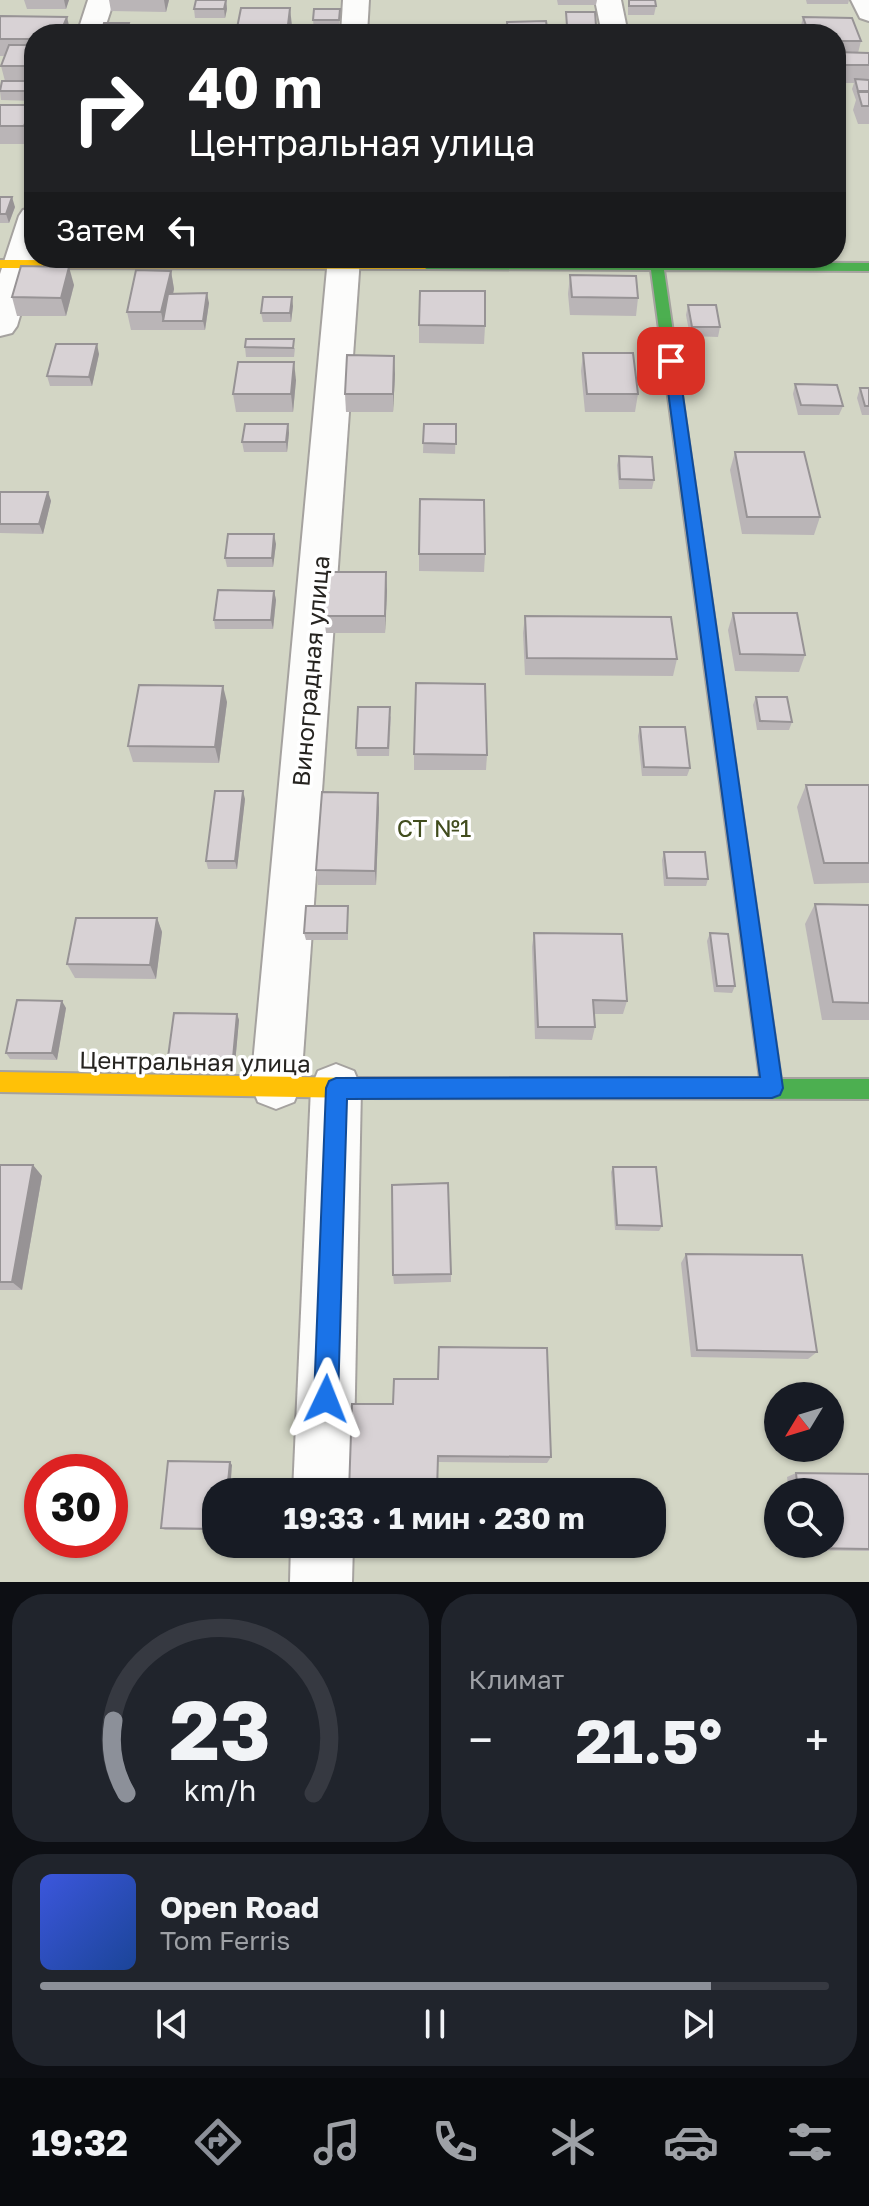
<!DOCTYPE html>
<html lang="ru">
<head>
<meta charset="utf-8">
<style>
	body { margin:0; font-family:"Golos Text",sans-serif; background:#20242c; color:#f1f3f6; height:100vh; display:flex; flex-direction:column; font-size:30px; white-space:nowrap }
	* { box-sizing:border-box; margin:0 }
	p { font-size:26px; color:#9ea1a6 }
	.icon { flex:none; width:44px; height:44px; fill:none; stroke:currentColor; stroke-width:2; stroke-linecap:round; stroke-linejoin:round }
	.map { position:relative; height:1582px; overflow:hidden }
	.drawer { display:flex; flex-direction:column; gap:12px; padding:12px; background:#0d0f14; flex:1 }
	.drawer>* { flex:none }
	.hud { position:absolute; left:24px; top:24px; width:822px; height:244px; border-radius:32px; box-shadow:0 2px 6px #0004; background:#202124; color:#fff; overflow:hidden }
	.needle { width:52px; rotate:232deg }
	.buttons { position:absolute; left:764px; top:1382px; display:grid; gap:16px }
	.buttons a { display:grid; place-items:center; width:80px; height:80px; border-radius:50%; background:#171b24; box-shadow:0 2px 6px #0004; font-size:40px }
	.speed { position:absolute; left:24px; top:1454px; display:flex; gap:16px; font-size:40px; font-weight:700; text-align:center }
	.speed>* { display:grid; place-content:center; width:104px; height:104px; border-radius:50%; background:#171b24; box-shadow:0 2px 6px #0004; line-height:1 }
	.speed .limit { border:12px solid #d22; background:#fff; color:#111 }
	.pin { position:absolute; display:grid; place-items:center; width:68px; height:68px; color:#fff; margin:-34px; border-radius:16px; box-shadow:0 4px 12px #0006 }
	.me { position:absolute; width:88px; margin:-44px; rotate:2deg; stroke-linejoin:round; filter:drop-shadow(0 0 6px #0008) }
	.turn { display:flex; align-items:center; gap:28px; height:168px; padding:0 32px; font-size:36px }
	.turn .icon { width:104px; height:104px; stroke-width:2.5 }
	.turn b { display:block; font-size:56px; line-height:68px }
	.then { display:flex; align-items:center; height:76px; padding:0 32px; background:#0003; gap:16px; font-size:30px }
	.big { font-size:60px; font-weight:700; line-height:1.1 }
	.drawer .tile { flex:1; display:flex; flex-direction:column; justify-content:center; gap:12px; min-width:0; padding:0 28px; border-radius:32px; background:#20242c }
	.drawer .dial { align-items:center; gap:0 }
	.dial svg { height:208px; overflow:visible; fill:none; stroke:#363941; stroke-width:7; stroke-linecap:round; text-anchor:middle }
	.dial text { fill:#f1f3f6; stroke:none }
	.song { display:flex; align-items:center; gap:24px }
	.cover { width:96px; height:96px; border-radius:12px; background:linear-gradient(135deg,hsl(230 70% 55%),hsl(220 70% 35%)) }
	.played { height:8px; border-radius:4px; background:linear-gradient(90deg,#8c9099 85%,#363941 85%) }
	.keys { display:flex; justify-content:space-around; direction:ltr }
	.heat { display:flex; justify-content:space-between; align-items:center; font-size:44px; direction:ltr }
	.drawer .tiles { flex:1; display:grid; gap:12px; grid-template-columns:1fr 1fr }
	.tile:last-child { grid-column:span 2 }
	.trip { position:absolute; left:202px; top:1478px; width:464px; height:80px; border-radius:32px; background:#171b24; box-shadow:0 2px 6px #0004; font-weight:700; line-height:80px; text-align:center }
	.tabs { display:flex; height:128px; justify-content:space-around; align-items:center; background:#090b0e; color:#9ea1a6 }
	.tabs .icon { width:56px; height:56px }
	.tabs .current { color:#8c9099 }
	.tabs b { font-size:36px; color:#f1f3f6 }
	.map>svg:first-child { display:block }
</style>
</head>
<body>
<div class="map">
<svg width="869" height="1582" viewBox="0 0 869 1582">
	<rect width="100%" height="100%" fill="#eeeae6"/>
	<path fill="#d3d6c5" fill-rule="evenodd" d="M0,0H869V1582H0ZM34,34H836V258H34ZM778,1396H830V1448H778ZM42,1472H110V1540H42ZM216,1492H652V1544H216ZM778,1492H830V1544H778Z"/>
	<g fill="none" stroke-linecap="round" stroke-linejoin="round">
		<defs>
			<g id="street">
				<path d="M88,0H114L103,34H77Z"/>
				<path d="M343,0H369L367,34H341Z"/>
				<path d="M595,0H621L628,34H602Z"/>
				<path d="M851,0H869V21L860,18Z"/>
				<path d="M34,207V258H37L17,326L12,333L0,336V274L19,216L23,210Z"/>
				<path d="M328,258H360L301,1085L294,1102L276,1109L258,1102L251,1085Z"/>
				<path d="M336,1064L354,1071L361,1088L353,1492H293L311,1088L318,1071Z"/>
				<path d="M291,1544H353L352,1582H290Z"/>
			</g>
			<path id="fast" d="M650,258H662L663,262L869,263V271L664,270L781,1079H869V1099L357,1098L350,1095L347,1088L350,1081L357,1078L760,1079L651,270L425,269L419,265L425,261L650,262Z"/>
			<g id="slow">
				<path d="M0,260L425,261L431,265L425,269L0,268Z"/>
				<path d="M0,1072L357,1078L364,1081L367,1088L364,1095L357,1098L0,1092Z"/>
			</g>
		</defs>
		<use href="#street" stroke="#a5a29f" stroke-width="4"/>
		<use href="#fast" stroke="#a5a29f" stroke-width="4"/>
		<use href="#slow" stroke="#a5a29f" stroke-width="4"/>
		<use href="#street" fill="#fcfcfb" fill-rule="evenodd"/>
		<use href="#fast" fill="#4caf50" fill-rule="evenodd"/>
		<use href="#slow" fill="#ffc107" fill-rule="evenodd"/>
	</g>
	<g fill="#bab5b7">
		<path d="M24,0H69L66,9H27Z"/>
		<path d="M109,0H169L166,12L111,11Z"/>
		<path d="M226,0L227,9L225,18H195L194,9Z"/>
		<path d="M557,0H597L596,5H558Z"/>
		<path d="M628,0H655L656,6L654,15H628Z"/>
		<path d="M806,0H849L848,4H807Z"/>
		<path d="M241,8L292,26L291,34H236Z"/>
		<path d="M340,9L339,29H314L313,20Z"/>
		<path d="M566,12L596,26V34H567Z"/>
		<path d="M0,16L34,34V101L1,100L0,91L5,81L1,66L5,56H0Z"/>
		<path d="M803,17L861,41L858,53H869V124H858L853,110L856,100L852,89L854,83H836V34H799Z"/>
		<path d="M0,105L34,113V130L29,144H0Z"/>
		<path d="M0,197L15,207L9,223H0Z"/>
		<path d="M171,271L174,289L173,294L209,303L205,330H131L127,312Z"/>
		<path d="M570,275L638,298L636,316L570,315L568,294Z"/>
		<path d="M74,285L66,316H17L12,297Z"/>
		<path d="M688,305L720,327L718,337L690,336L686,315Z"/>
		<path d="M293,306L291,322H263L261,313Z"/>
		<path d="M419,325L485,326L484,344L419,343Z"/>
		<path d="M246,339L295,348L294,357H246L245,347Z"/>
		<path d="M583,353L638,394L635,412H585L581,371Z"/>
		<path d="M99,354L92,386H50L47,376Z"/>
		<path d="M395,374L393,412H346L345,394Z"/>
		<path d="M296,380L293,412H236L233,394Z"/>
		<path d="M795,384L843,406L839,415H798L793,394Z"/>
		<path d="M860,388H869V415H862L857,398Z"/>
		<path d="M288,424L289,433L287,452H244L242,442Z"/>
		<path d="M424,424H456L455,454L423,453Z"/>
		<path d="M735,452L820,517L814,535L742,534L730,470Z"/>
		<path d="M619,456L654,480L652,489H619L617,465Z"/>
		<path d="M0,492H48L51,501L43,534L0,533Z"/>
		<path d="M276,544L273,567H227L225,558Z"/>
		<path d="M419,554H485L484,572L419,571Z"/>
		<path d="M387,590L385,633H326L324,616Z"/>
		<path d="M274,591L276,600L273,629H215L214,620Z"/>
		<path d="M733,613L805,655L799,672L735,671L728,630Z"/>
		<path d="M525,616L677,659L673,676L525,675L523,633Z"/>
		<path d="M756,697L792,722L789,730H757L753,705Z"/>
		<path d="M227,702L219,763L133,762L128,746Z"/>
		<path d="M391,716L389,756H357L356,748Z"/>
		<path d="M640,727L690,768L687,776H642L638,736Z"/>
		<path d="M414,754L487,755L486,770H414Z"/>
		<path d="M806,785H869V883L814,884L797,807Z"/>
		<path d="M245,799L237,869H208L206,861Z"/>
		<path d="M379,808L376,885H318L316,870Z"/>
		<path d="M664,852L708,879L706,886H664L662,860Z"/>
		<path d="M815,904L869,905V1020H822L805,924Z"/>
		<path d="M348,906V940H306L304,933Z"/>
		<path d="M157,918L162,932L156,979L75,978L67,964Z"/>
		<path d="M534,933L627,1001L623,1014H594L595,1027L592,1040L535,1039L532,947Z"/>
		<path d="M710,933L735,986L732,993L714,992L707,941Z"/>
		<path d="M66,1008L57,1060L10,1059L6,1053Z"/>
		<path d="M237,1014L239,1020L235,1064L171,1063L168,1057Z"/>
		<path d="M0,1165H33L42,1176L22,1290H0Z"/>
		<path d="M613,1167L662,1226L659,1231L615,1230L611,1172Z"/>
		<path d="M686,1254L817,1352L808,1359L691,1357L681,1263Z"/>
		<path d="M451,1274V1282L394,1284L393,1275Z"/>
		<path d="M352,1404L551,1457L547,1463L438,1462Z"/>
		<path d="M232,1465L216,1492V1530H165L161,1528Z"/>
		<path d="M796,1473L869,1474V1551L797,1550L796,1544H830V1492H789L787,1477Z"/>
	</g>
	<g fill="#979395">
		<path d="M64,0H69L66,9Z"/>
		<path d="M164,0H169L166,12Z"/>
		<path d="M226,0L227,9L225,18L224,9Z"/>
		<path d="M290,8L292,26L291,34H287Z"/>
		<path d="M67,17L71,34H60Z"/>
		<path d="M129,23L131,34H126Z"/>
		<path d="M32,105L34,113V130L29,144L24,126Z"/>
		<path d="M12,197L15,207L9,223L6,214Z"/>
		<path d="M69,267L74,285L66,316L61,298Z"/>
		<path d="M171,271L174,289L167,321H163L161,312Z"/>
		<path d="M207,293L209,303L205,330L203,321Z"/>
		<path d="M292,297L293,306L291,322L290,313Z"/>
		<path d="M97,344L99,354L92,386L89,377Z"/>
		<path d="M394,356L395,374L393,412V394Z"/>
		<path d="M294,362L296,380L293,412L291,394Z"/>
		<path d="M288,424L289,433L287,452L286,442Z"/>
		<path d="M48,492L51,501L43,534L39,524Z"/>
		<path d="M274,534L276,544L273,567L272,558Z"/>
		<path d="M386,572L387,590L385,633V616Z"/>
		<path d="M274,591L276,600L273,629L271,620Z"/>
		<path d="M223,686L227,702L219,763L215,747Z"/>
		<path d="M243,791L245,799L237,869L235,861Z"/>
		<path d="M378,793L379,808L376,885L375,871Z"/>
		<path d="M157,918L162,932L156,979L150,965Z"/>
		<path d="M62,1001L66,1008L57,1060L52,1053Z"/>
		<path d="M237,1014L239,1020L235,1064L233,1058Z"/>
		<path d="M33,1165L42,1176L22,1290L12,1282Z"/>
		<path d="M230,1462L232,1465L230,1492H227Z"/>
	</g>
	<g fill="#d8d2d5" stroke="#979395" stroke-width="2">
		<path d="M196,0H226L224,9H194Z"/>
		<path d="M629,0H655L656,6H629Z"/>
		<path d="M241,8H290L287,33H236Z"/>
		<path d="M314,9H340L339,20H313Z"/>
		<path d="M566,12H595L596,26H567Z"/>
		<path d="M0,16L67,17L60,34H34V39H0Z"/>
		<path d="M803,17L852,18L861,41H836V34H809Z"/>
		<path d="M546,21L548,34H508L507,22Z"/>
		<path d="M104,23H129L126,34H101Z"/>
		<rect x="393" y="32" width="18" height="2"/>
		<path d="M9,45H34V66H1Z"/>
		<path d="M836,52L869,53V65H838L836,60Z"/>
		<path d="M855,79L869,80V91H858Z"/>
		<path d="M2,81H34V91H0Z"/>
		<path d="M858,92H869V106H862Z"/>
		<path d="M0,105H32L24,126H0Z"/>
		<path d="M0,197H12L6,214H0Z"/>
		<path d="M21,266L69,267L61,298L12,297Z"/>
		<path d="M136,270L171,271L161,312H127Z"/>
		<path d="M570,275L636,276L638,298L572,297Z"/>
		<path d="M420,291H485V326L419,325Z"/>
		<path d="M207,293L203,321H163L168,294Z"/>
		<path d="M263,297H292L290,313H261Z"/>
		<path d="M688,305H716L720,327H692Z"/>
		<path d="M246,339H294L293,348L245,347Z"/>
		<path d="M56,344H97L89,377L47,376Z"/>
		<path d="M583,353H633L638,394H587Z"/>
		<path d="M347,355L394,356L393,394H345Z"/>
		<path d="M238,362H294L291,394H233Z"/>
		<path d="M795,384L837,385L843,406L801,405Z"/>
		<path d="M860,388H869V406H865Z"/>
		<path d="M245,424H288L286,442H242Z"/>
		<path d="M424,424H456V444L423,443Z"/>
		<path d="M735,452H804L820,517H747Z"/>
		<path d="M619,456L652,457L654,480L620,479Z"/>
		<path d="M0,492H48L39,524H0Z"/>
		<path d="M420,499L484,500L485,554H419Z"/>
		<path d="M228,534H274L272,558H225Z"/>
		<path d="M327,572H386L385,616H324Z"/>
		<path d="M218,590L274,591L271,620H214Z"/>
		<path d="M733,613H797L805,655L740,654Z"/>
		<path d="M525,616L671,617L677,659L527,658Z"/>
		<path d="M416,683L485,684L487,755L414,754Z"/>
		<path d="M139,685L223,686L215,747L128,746Z"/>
		<path d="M756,697H787L792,722L760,721Z"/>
		<path d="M358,707H390L388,748H356Z"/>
		<path d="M640,727H685L690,768L644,767Z"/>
		<path d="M806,785H869V863H824Z"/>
		<path d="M215,791H243L235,861H206Z"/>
		<path d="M322,792L378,793L375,871L316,870Z"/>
		<path d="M664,852H705L708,879L667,878Z"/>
		<path d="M815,904L869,905V1003L833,1002Z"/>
		<path d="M306,906H348L347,933H304Z"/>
		<path d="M76,918H157L150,965L67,964Z"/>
		<path d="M534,933L622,934L627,1001L593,1000L595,1027H538Z"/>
		<path d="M710,933L728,934L735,986H717Z"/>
		<path d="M17,1000L62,1001L52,1053H6Z"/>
		<path d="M174,1013L237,1014L233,1058L168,1057Z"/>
		<path d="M0,1165H33L12,1282H0Z"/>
		<path d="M613,1167H656L662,1226L617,1225Z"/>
		<path d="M448,1183L451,1274L393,1275L392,1185Z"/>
		<path d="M686,1254L802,1255L817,1352L697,1350Z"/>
		<path d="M439,1347L547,1348L551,1457L438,1456L437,1492H349L352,1404H393L394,1379H438Z"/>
		<path d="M168,1461L230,1462L227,1492H216V1529L161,1528Z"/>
		<path d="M796,1473L869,1474V1549L806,1548V1544H830V1492H798Z"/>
	</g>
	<path fill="#1a73e8" stroke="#114b97" stroke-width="2" d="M671,357L678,361L783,1088L780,1095L772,1098L347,1099L338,1399L335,1407L326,1411L318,1407L314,1399L326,1088L329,1081L336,1078L760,1077L664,361Z"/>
	<g text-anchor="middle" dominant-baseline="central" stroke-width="7" stroke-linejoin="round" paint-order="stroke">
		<g font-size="24" fill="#262420" stroke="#fff">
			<text transform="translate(310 671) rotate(-85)">Виноградная улица</text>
			<text transform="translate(195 1061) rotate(1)">Центральная улица</text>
		</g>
		<g font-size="24" fill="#414c1d" stroke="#fff">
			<text x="434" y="827">СТ №1</text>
		</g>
	</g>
</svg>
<div class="buttons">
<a><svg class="needle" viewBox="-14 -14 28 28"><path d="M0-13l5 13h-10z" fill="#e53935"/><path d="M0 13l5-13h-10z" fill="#9ea1a6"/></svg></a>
<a><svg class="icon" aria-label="search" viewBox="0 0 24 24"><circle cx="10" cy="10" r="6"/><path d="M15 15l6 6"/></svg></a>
</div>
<div class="speed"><div class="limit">30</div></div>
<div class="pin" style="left:671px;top:361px;background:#d93025"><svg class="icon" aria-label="arrive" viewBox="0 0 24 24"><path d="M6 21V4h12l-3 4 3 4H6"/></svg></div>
<svg class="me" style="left:326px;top:1399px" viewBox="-20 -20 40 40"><path d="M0-17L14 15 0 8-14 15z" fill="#1a73e8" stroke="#fff" stroke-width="4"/></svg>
<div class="trip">19:33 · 1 мин · 230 m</div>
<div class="hud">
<div class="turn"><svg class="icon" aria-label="right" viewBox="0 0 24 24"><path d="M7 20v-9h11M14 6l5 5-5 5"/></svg><div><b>40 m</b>Центральная улица</div></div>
<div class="then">Затем<svg class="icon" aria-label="left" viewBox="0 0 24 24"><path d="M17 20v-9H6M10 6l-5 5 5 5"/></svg></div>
</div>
</div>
<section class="drawer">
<div class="tiles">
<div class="tile dial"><svg viewBox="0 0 100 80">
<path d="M14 69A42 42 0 1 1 86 69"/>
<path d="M14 69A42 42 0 0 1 9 41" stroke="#8c9099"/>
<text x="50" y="56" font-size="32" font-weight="700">23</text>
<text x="50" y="72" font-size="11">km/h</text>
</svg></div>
<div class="tile"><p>Климат</p>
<div class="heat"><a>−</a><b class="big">21.5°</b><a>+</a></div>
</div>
<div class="tile">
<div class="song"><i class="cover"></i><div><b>Open Road</b><p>Tom Ferris</p></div></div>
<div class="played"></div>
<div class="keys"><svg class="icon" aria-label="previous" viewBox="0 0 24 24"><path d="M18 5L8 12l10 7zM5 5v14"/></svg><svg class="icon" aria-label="pause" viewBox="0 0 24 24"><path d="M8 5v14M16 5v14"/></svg><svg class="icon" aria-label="next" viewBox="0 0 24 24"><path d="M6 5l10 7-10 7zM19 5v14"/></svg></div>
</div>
</div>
</section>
<nav class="tabs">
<b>19:32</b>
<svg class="icon current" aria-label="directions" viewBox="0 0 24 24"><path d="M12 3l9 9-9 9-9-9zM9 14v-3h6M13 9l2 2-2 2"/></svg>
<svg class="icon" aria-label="music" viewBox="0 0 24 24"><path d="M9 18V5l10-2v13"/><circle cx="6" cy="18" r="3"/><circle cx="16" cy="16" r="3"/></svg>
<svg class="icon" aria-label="phone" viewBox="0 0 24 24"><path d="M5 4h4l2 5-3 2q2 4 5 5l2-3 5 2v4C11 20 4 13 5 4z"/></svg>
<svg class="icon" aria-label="climate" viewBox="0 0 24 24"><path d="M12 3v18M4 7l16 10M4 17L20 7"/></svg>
<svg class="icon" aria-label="car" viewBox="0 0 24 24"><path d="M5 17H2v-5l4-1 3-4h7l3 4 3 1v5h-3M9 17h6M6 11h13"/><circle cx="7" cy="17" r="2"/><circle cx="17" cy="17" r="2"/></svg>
<svg class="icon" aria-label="filters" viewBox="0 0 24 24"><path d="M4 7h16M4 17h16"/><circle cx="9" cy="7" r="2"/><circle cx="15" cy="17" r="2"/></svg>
</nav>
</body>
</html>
